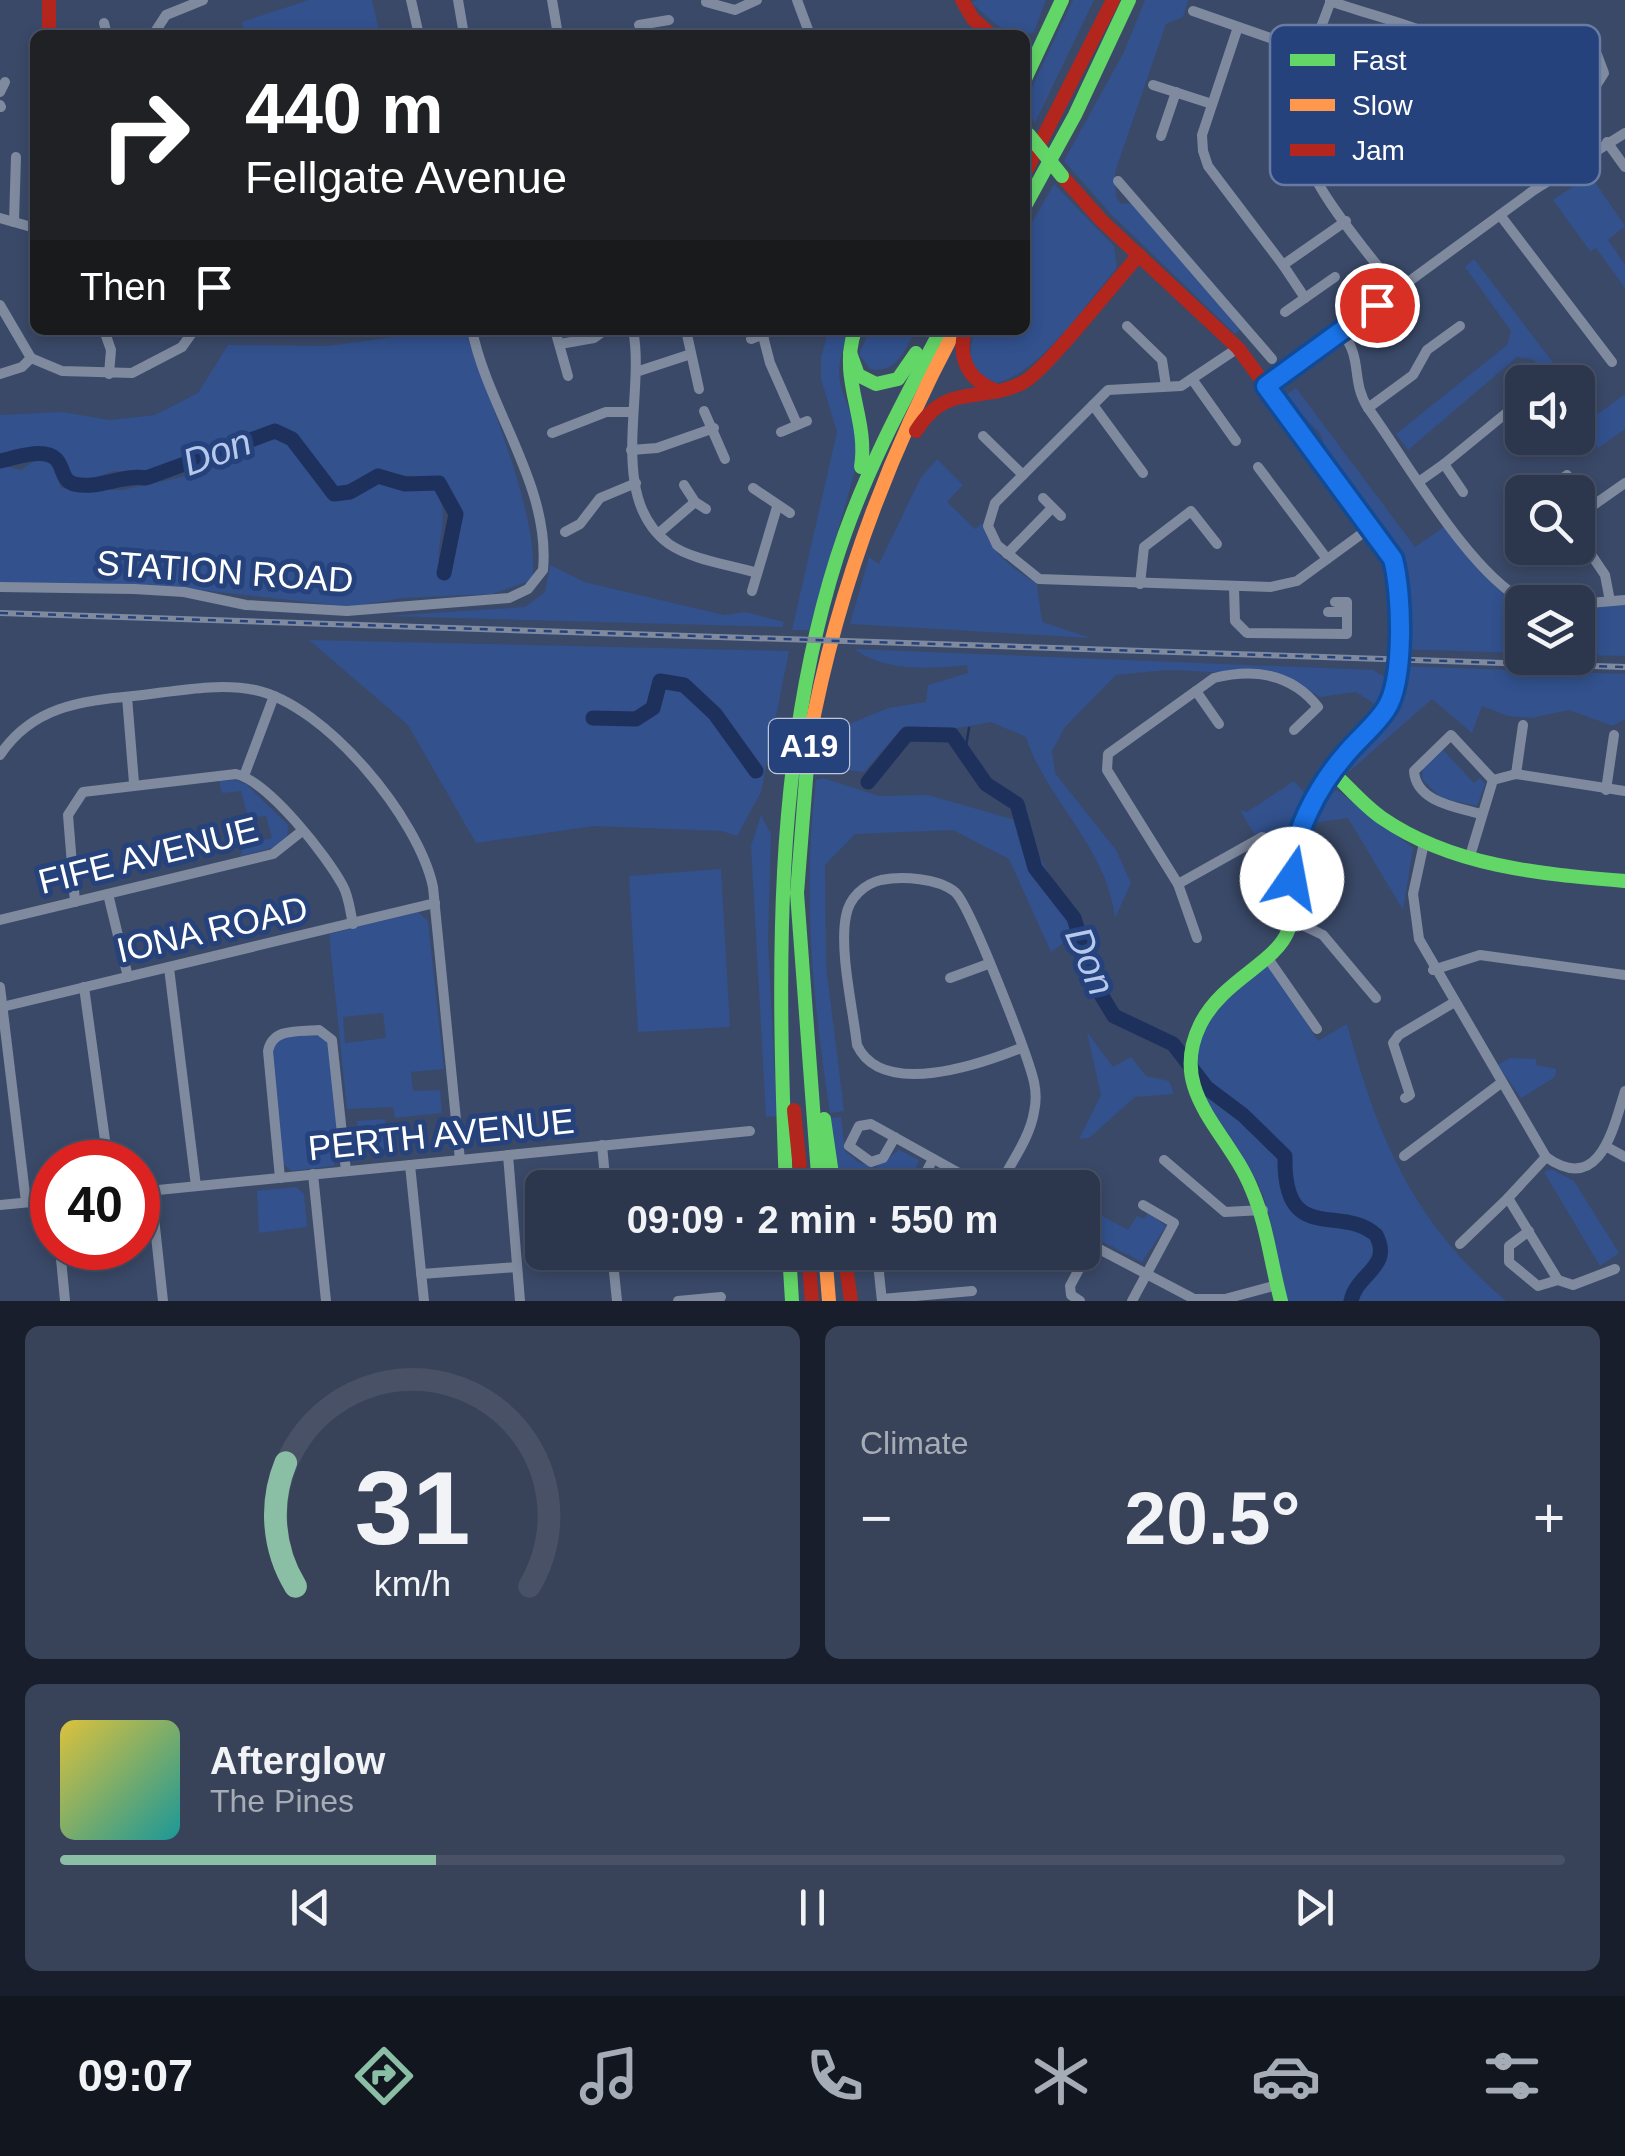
<!DOCTYPE html>
<html lang="en">
<head>
<meta charset="utf-8">
<style>
	body { margin:0; font-family:Arial,sans-serif; background:#384258; color:#f1f3f6; height:100vh; display:flex; flex-direction:column; font-size:38px; white-space:nowrap }
	* { box-sizing:border-box; margin:0 }
	p { font-size:32px; color:#a6acb6 }
	.icon { flex:none; width:55px; height:55px; fill:none; stroke:currentColor; stroke-width:2; stroke-linecap:round; stroke-linejoin:round }
	.map { position:relative; height:1301px; overflow:hidden }
	.side { display:flex; flex-direction:column; gap:25px; padding:25px; background:#181e2b; flex:1 }
	.side>* { flex:none }
	.top-card { position:absolute; left:30px; top:30px; width:1000px; height:305px; border-radius:15px; box-shadow:0 5px 15px #0003,0 0 0 2px #485166; background:#202124; color:#fff; overflow:hidden }
	.tools { position:absolute; left:1505px; top:365px; display:grid; gap:20px }
	.tools a { display:grid; place-items:center; width:90px; height:90px; border-radius:15px; background:#2c374e; box-shadow:0 5px 15px #0003,0 0 0 2px #485166; font-size:50px }
	.speed { position:absolute; left:30px; top:1140px; display:flex; gap:20px; font-size:50px; font-weight:700; text-align:center }
	.speed>* { display:grid; place-content:center; width:130px; height:130px; border-radius:50%; background:#2c374e; box-shadow:0 5px 15px #0003,0 0 0 2px #485166; line-height:1 }
	.speed .limit { border:15px solid #d22; background:#fff; color:#111 }
	.pin { position:absolute; display:grid; place-items:center; width:85px; height:85px; color:#fff; margin:-42px; border:5px solid #fff; border-radius:50%; box-shadow:0 2px 10px #0007 }
	.me { position:absolute; width:110px; margin:-55px; rotate:12deg; stroke-linejoin:round; filter:drop-shadow(0 0 8px #0008) }
	.turn { display:flex; align-items:center; gap:35px; height:210px; padding:0 50px; font-size:45px }
	.turn .icon { width:130px; height:130px; stroke-width:2.5 }
	.turn b { display:block; font-size:70px; line-height:85px }
	.then { display:flex; align-items:center; height:95px; padding:0 50px; background:#0003; gap:20px; font-size:38px }
	.big { font-size:75px; font-weight:800; line-height:1.1 }
	.side .tile { flex:1; display:flex; flex-direction:column; justify-content:center; gap:15px; min-width:0; padding:0 35px; border-radius:15px; background:#384258 }
	.side .dial { align-items:center; gap:0 }
	.dial svg { height:260px; overflow:visible; fill:none; stroke:#485166; stroke-width:7; stroke-linecap:round; text-anchor:middle }
	.dial text { fill:#f1f3f6; stroke:none }
	.song { display:flex; align-items:center; gap:30px }
	.cover { width:120px; height:120px; border-radius:15px; background:linear-gradient(135deg,hsl(50 70% 55%),hsl(180 70% 35%)) }
	.played { height:10px; border-radius:5px; background:linear-gradient(90deg,#8abfa5 25%,#485166 25%) }
	.keys { display:flex; justify-content:space-around; direction:ltr }
	.heat { display:flex; justify-content:space-between; align-items:center; font-size:55px; direction:ltr }
	.side .tiles { flex:1; display:grid; gap:25px; grid-template-columns:1fr 1fr }
	.tile:last-child { grid-column:span 2 }
	.trip { position:absolute; left:525px; top:1170px; width:575px; height:100px; border-radius:15px; background:#2c374e; box-shadow:0 5px 15px #0003,0 0 0 2px #485166; font-weight:800; line-height:100px; text-align:center }
	.menu { display:flex; height:160px; justify-content:space-around; align-items:center; background:#12161f; color:#a6acb6 }
	.menu .icon { width:70px; height:70px }
	.menu .current { color:#8abfa5 }
	.menu b { font-size:45px; color:#f1f3f6 }
	.map>svg:first-child { display:block }
</style>
</head>
<body>
<div class="map">
<svg width="1625" height="1301" viewBox="0 0 1625 1301">
	<rect width="100%" height="100%" fill="#3a4968"/>
	<g fill="#32518d" fill-rule="evenodd">
		<path d="M309,0H372L380,35H245L242,22Z"/>
		<path d="M977,0H1046L1034,32C1008,41 989,18 971,2Z"/>
		<path d="M1073,0H1094L1035,123L1026,110L1027,98Z"/>
		<path d="M1145,0H1188L1183,17L1166,24L1115,172L1116,197L1121,204L1132,203L1240,329L1235,334L1111,214L1064,161L1124,52Z"/>
		<path d="M1590,175L1625,226L1608,240L1625,265V288L1596,248L1590,251L1553,200Z"/>
		<path d="M1054,184L1114,246L1117,268C1087,302 1040,374 996,383C971,372 965,355 976,330H1025V235Z"/>
		<path d="M1474,259L1568,382H1550L1533,359L1517,357L1408,450L1396,434L1507,345L1511,331L1465,267Z"/>
		<path d="M446,330H465C485,390 542,521 532,580L492,594L402,598L351,607L173,587L0,582V465L21,470L37,459L53,465L61,488L122,490L191,475L276,437L291,444L327,498L347,496L376,483L436,489C453,524 432,542 441,573L446,569L458,511L437,477L371,474L336,489L296,438L274,427L147,472L113,471L88,480L68,474L56,453L0,454V415L62,412L110,420L155,415L198,393L228,345L327,346Z"/>
		<path d="M829,330H848C845,343 840,357 839,370C838,397 859,420 862,447L809,630H792L837,432L821,379V357Z"/>
		<path d="M870,330H916C904,350 898,374 870,369L859,354Z"/>
		<path d="M1296,388L1415,547L1444,527L1464,553L1522,602V653L1397,649L1402,570L1331,464L1320,433L1283,397Z"/>
		<path d="M1625,394V429L1598,448L1593,442L1581,451L1571,438H1578V396L1594,417Z"/>
		<path d="M937,459L963,485L947,502L975,529L982,523C991,554 1010,566 1037,584L1042,622L1091,638L850,624L869,557L879,564L920,479Z"/>
		<path d="M550,565L584,582L724,615L746,612L784,622L782,627L385,616L525,607L545,592Z"/>
		<path d="M1625,605V656L1578,655V609Z"/>
		<path d="M309,640L789,651L761,792L737,836L722,831L594,826L476,843L408,725Z"/>
		<path d="M855,649L1373,670L1386,678L1376,705L1356,692L1320,697L1285,675L1167,670L1116,675L1065,727L1052,751L1055,773L1116,850L1131,883L1115,918C1108,849 1047,801 1026,737L991,722L958,728L903,727L864,772L825,768L849,724L888,708L926,702L928,685L968,673L967,665C934,669 883,672 855,649Z"/>
		<path d="M1399,666L1625,674V719L1613,726L1569,710L1532,718L1508,716L1482,706L1472,733L1432,699L1349,772V755L1398,701Z"/>
		<path d="M1441,748L1474,783L1480,778L1485,784L1477,806L1441,798L1422,779L1423,765Z"/>
		<path d="M823,778L879,796L928,795L1019,821L1081,930L1051,952L1009,859L953,830L855,834L825,865L826,966L844,1111L830,1113C813,1003 802,892 816,780Z"/>
		<path d="M235,780L246,784L288,825L287,838L275,847L240,856L245,845L272,838L266,816L248,818L241,791L222,793L219,781Z"/>
		<path d="M1294,781L1309,798L1294,830L1255,835L1240,810L1247,812Z"/>
		<path d="M1337,790L1413,848L1403,910L1348,818L1313,823L1325,795Z"/>
		<path d="M761,815L771,834L768,941L777,1116L766,1117L751,846Z"/>
		<path d="M721,869L730,1027L638,1032L629,876Z"/>
		<path d="M418,912L428,921L444,1069L411,1072L413,1091L440,1090L442,1113L395,1118L393,1107L347,1109L329,934ZM383,1013L386,1038L345,1043L343,1017Z"/>
		<path d="M1268,963L1318,1041L1347,1024C1378,1139 1413,1222 1506,1301H1288C1276,1262 1275,1219 1257,1181C1242,1151 1218,1126 1201,1097C1172,1047 1231,989 1268,963Z"/>
		<path d="M1087,1032L1113,1067L1131,1057L1146,1076L1169,1081L1174,1094L1135,1097L1089,1138L1079,1139L1101,1095Z"/>
		<path d="M319,1034L328,1040L341,1156L333,1166L292,1171L283,1164L271,1048L281,1037Z"/>
		<path d="M1510,1058L1536,1059V1065L1556,1069L1555,1077L1521,1098L1498,1065Z"/>
		<path d="M841,1117L845,1151L858,1162L875,1168L899,1150L919,1160L909,1187H840L830,1118Z"/>
		<path d="M385,1119L386,1127H394L395,1148L359,1152L357,1121Z"/>
		<path d="M1551,1169L1574,1181L1619,1253L1600,1266L1544,1172Z"/>
		<path d="M296,1187L304,1194L307,1227L259,1233L257,1191Z"/>
		<path d="M1148,1213L1166,1226L1142,1262L1091,1236L1102,1216L1128,1230L1137,1216L1144,1219Z"/>
	</g>
	<g fill="none" stroke-linecap="round" stroke-linejoin="round">
		<path stroke="#1e315d" stroke-width="2.5" d="M965,752L969,728"/>
		<g stroke="#1e315d" stroke-width="15">
			<path d="M0,461C14,458 44,447 56,459C64,467 61,480 74,484C98,490 122,474 146,478L275,431L292,439L334,494L350,492L378,476L405,484L439,483L456,514L444,573"/>
			<path d="M593,718L636,719L653,708L660,681L684,685L715,714L756,771"/>
			<path d="M868,782L907,734L952,735L986,784L1017,804L1035,868L1074,918L1095,985L1114,1016L1173,1044L1207,1088L1243,1115L1285,1156C1283,1247 1341,1203 1376,1235C1393,1267 1357,1273 1351,1301"/>
		</g>
		<g stroke="#7f8a9f" stroke-width="10">
			<path d="M411,0L419,35"/>
			<path d="M458,0L464,35"/>
			<path d="M552,0L558,35"/>
			<path d="M797,0L810,35"/>
			<path d="M1331,0C1320,33 1302,69 1297,104C1287,166 1362,243 1397,291"/>
			<path d="M1330,1C1372,16 1431,29 1468,52C1513,78 1542,123 1569,167"/>
			<path d="M706,2L735,10L757,0"/>
			<path d="M1193,11L1313,53"/>
			<path d="M104,23L107,35"/>
			<path d="M639,25L669,20"/>
			<path d="M1238,27L1202,135L1203,151L1208,166L1283,265L1346,221"/>
			<path d="M153,35L166,15L203,0"/>
			<path d="M1153,85L1212,104"/>
			<path d="M0,92L5,82"/>
			<path d="M0,105L1,107"/>
			<path d="M1386,117L1426,174"/>
			<path d="M1542,126L1570,100L1551,75L1550,62L1567,47L1572,34L1593,44L1604,73L1597,84L1570,100"/>
			<path d="M1161,136L1176,92"/>
			<path d="M1607,142L1625,167"/>
			<path d="M1404,143L1499,74"/>
			<path d="M1118,181L1272,359"/>
			<path d="M1500,215L1612,362"/>
			<path d="M0,218L35,228"/>
			<path d="M14,222L16,157"/>
			<path d="M1283,265L1305,298"/>
			<path d="M0,305L31,358L62,371L132,373L182,347L194,330"/>
			<path d="M1285,312L1335,277"/>
			<path d="M1127,326L1162,360L1166,386"/>
			<path d="M104,330L111,350L109,374"/>
			<path d="M555,330L568,376"/>
			<path d="M633,330C646,393 606,498 669,544C692,560 731,565 757,573"/>
			<path d="M686,330L699,389"/>
			<path d="M1341,331C1364,359 1350,380 1368,408C1408,463 1469,573 1526,602"/>
			<path d="M763,336L770,363L797,424"/>
			<path d="M751,339L774,330"/>
			<path d="M560,344L594,338L605,330"/>
			<path d="M1238,348L1181,386L1108,390L995,503L988,526L997,545L1039,579L1271,587L1297,581L1371,527"/>
			<path d="M636,372L691,354"/>
			<path d="M0,374L22,367L31,358"/>
			<path d="M1192,379L1236,441"/>
			<path d="M1266,386L1534,190L1625,133"/>
			<path d="M1093,405L1143,473"/>
			<path d="M1368,408L1413,375L1427,350L1460,326"/>
			<path d="M704,411L725,459"/>
			<path d="M781,432L807,421"/>
			<path d="M552,433L606,412H633"/>
			<path d="M983,436L1023,475"/>
			<path d="M631,450L657,448L714,428"/>
			<path d="M1258,467L1327,559"/>
			<path d="M1420,481L1444,464"/>
			<path d="M1554,484L1567,475"/>
			<path d="M684,485L695,502L706,509"/>
			<path d="M753,488L790,513"/>
			<path d="M1463,492L1444,464L1521,401"/>
			<path d="M1043,498L1061,516"/>
			<path d="M1578,516L1625,483"/>
			<path d="M565,532L580,524L600,498L636,483"/>
			<path d="M659,533L695,502"/>
			<path d="M1578,535L1605,575L1610,601"/>
			<path d="M1524,552L1531,548"/>
			<path d="M1007,554L1052,508"/>
			<path d="M1140,584L1144,547L1191,511L1217,544"/>
			<path d="M0,587L134,589L184,592L246,605L347,611L509,598L528,589L543,570C551,487 488,409 472,330"/>
			<path d="M1234,588L1235,621L1247,633L1347,634V602H1335"/>
			<path d="M752,591L777,507"/>
			<path d="M1578,604L1625,600"/>
			<path d="M1328,612H1347"/>
			<path d="M1196,691L1219,724"/>
			<path d="M127,697L134,783"/>
			<path d="M1294,730L1318,707C1292,674 1255,668 1214,678L1108,754L1107,770L1178,884L1262,837L1295,845"/>
			<path d="M0,755C32,707 80,701 133,696C172,692 217,682 255,690C326,705 419,819 433,887L460,1160"/>
			<path d="M1516,774L1523,725"/>
			<path d="M244,776L274,696"/>
			<path d="M1606,790L1614,735"/>
			<path d="M1481,814C1456,807 1416,802 1414,771L1451,735L1493,780"/>
			<path d="M1424,843L1413,894L1419,939L1546,1157C1600,1195 1613,1129 1625,1091"/>
			<path d="M1470,856L1493,780L1516,774L1625,791"/>
			<path d="M1178,884L1197,938"/>
			<path d="M108,894L128,977"/>
			<path d="M75,902L68,815L83,792L236,774C269,782 327,856 343,886C349,897 350,911 353,924"/>
			<path d="M0,920L273,854L302,831"/>
			<path d="M1292,920L1323,935L1376,998"/>
			<path d="M1267,957L1317,1029"/>
			<path d="M169,968L196,1186"/>
			<path d="M1433,970L1480,955L1625,975"/>
			<path d="M950,978L988,964"/>
			<path d="M0,987L26,1202"/>
			<path d="M84,987L108,1162"/>
			<path d="M2,1007L435,903"/>
			<path d="M1405,1098L1410,1095L1393,1043L1399,1035L1453,1003"/>
			<path d="M895,1137L883,1158L871,1162L849,1146L859,1126L871,1124L986,1188"/>
			<path d="M602,1145L606,1188"/>
			<path d="M1607,1147L1625,1157"/>
			<path d="M508,1155L520,1301"/>
			<path d="M1404,1156L1501,1083"/>
			<path d="M1546,1157L1508,1198L1558,1280L1573,1285L1615,1269"/>
			<path d="M1164,1160L1225,1212L1263,1210"/>
			<path d="M410,1165L424,1301"/>
			<path d="M313,1174L326,1301"/>
			<path d="M280,1178L268,1051C273,1027 299,1032 319,1030L332,1040L346,1171"/>
			<path d="M918,1188L933,1159"/>
			<path d="M998,1188C1010,1164 1030,1138 1034,1112C1036,1103 1036,1091 1034,1082C1028,1056 970,905 955,892C938,878 902,876 881,880C864,884 849,898 846,916C839,950 853,1009 857,1045C882,1099 981,1064 1021,1048"/>
			<path d="M151,1190L163,1301"/>
			<path d="M138,1192L750,1131"/>
			<path d="M0,1205L52,1200"/>
			<path d="M1529,1231L1509,1246V1262L1538,1286L1558,1280"/>
			<path d="M1082,1240L1194,1299H1225L1277,1285"/>
			<path d="M1460,1244L1508,1198"/>
			<path d="M60,1248L65,1301"/>
			<path d="M612,1252L617,1301"/>
			<path d="M421,1274L517,1267"/>
			<path d="M882,1299L972,1291"/>
			<path d="M678,1301L721,1297"/>
			<path d="M882,1301L879,1273L884,1252"/>
			<path d="M1080,1301L1071,1295L1070,1286L1092,1245"/>
			<path d="M1132,1301L1174,1223L1143,1205"/>
		</g>
		<g stroke="#63d668" stroke-width="14">
			<path d="M1025,79L1062,0"/>
			<path d="M1025,206L1075,115L1129,0"/>
			<path d="M855,330C838,379 869,418 861,467"/>
			<path d="M850,353L858,375L876,384L898,379L916,353"/>
			<path d="M809,741L797,893L819,1188"/>
			<path d="M1331,771C1348,786 1363,805 1382,818C1453,867 1542,874 1625,881"/>
			<path d="M824,1119L834,1188"/>
			<path d="M786,1188C778,976 772,762 837,557C862,478 902,403 941,330"/>
			<path d="M789,1252L792,1301"/>
			<path d="M1281,1301C1271,1264 1267,1225 1252,1190C1229,1131 1167,1093 1200,1025C1222,980 1275,964 1288,931C1301,900 1287,866 1303,826"/>
		</g>
		<g stroke="#ff974d" stroke-width="14">
			<path d="M285,330H332"/>
			<path d="M809,741C836,594 885,461 955,330"/>
			<path d="M825,1252L829,1301"/>
		</g>
		<g stroke="#b3261e" stroke-width="14">
			<path d="M49,0V35"/>
			<path d="M962,0L973,19L991,35"/>
			<path d="M1025,173L1113,0"/>
			<path d="M1062,176L1102,221L1238,348L1393,559L1400,635L1393,694L1382,715L1334,768L1303,826"/>
			<path d="M965,330C957,359 969,381 997,391"/>
			<path d="M916,431C947,380 981,405 1024,382C1047,369 1116,280 1139,255"/>
			<path d="M794,1110L802,1188"/>
			<path d="M808,1252L812,1301"/>
			<path d="M844,1252L851,1301"/>
		</g>
		<defs>
			<path id="rail" d="M0,613L1625,667"/>
		</defs>
		<use href="#rail" stroke="#808a9f" stroke-width="6"/>
		<use href="#rail" stroke="#26427c" stroke-width="2.5" stroke-dasharray="8" stroke-linecap="butt"/>
		<path stroke="#63d668" stroke-width="14" d="M1029,135L1062,176"/>
	</g>
	<g fill="none" stroke-linecap="round" stroke-linejoin="round">
		<defs>
			<path id="route" d="M1292,879C1290,837 1318,786 1345,755C1357,740 1375,726 1386,709C1405,680 1402,592 1393,559L1266,386L1377,305"/>
		</defs>
		<use href="#route" stroke="#114b97" stroke-width="25"/>
		<use href="#route" stroke="#1a73e8" stroke-width="18"/>
	</g>
	<g text-anchor="middle" dominant-baseline="central" stroke-width="10" stroke-linejoin="round" paint-order="stroke">
		<rect fill="#26427c" stroke="#bec6d8" stroke-width="2.5" x="769" y="719" width="80" height="54" rx="8"/>
		<g font-size="32" font-weight="bold" fill="#fff">
			<text x="809" y="746">A19</text>
		</g>
		<g font-size="35" fill="#fff" stroke="#26427c">
			<text transform="translate(225 571) rotate(4)">STATION ROAD</text>
			<text transform="translate(148 855) rotate(-14)">FIFE AVENUE</text>
			<text transform="translate(212 929) rotate(-13)">IONA ROAD</text>
			<text transform="translate(441 1134) rotate(-6)">PERTH AVENUE</text>
		</g>
		<g font-size="38" font-style="italic" fill="#b6c9ec" stroke="#26427c">
			<text transform="translate(217 452) rotate(-20)">Don</text>
			<text transform="translate(1090 961) rotate(67)">Don</text>
		</g>
	</g>
	<rect x="1270" y="25" width="330" height="160" rx="15" fill="#26427c" stroke="#677ba3" stroke-width="2.5"/>
	<rect x="1290" y="54" width="45" height="12" fill="#63d668"/>
	<rect x="1290" y="99" width="45" height="12" fill="#ff974d"/>
	<rect x="1290" y="144" width="45" height="12" fill="#b3261e"/>
	<g font-size="28" fill="#fff">
		<text x="1352" y="70">Fast</text>
		<text x="1352" y="115">Slow</text>
		<text x="1352" y="160">Jam</text>
	</g>
</svg>
<div class="tools">
<a><svg class="icon" aria-label="sound" viewBox="0 0 24 24"><path d="M4 9h4l5-4v14l-5-4H4zM17 9q2 3 0 6"/></svg></a>
<a><svg class="icon" aria-label="search" viewBox="0 0 24 24"><circle cx="10" cy="10" r="6"/><path d="M15 15l6 6"/></svg></a>
<a><svg class="icon" aria-label="layers" viewBox="0 0 24 24"><path d="M12 4l9 5-9 5-9-5zM3 14l9 5 9-5"/></svg></a>
</div>
<div class="speed"><div class="limit">40</div></div>
<div class="pin" style="left:1377px;top:305px;background:#d93025"><svg class="icon" aria-label="arrive" viewBox="0 0 24 24"><path d="M6 21V4h12l-3 4 3 4H6"/></svg></div>
<svg class="me" style="left:1292px;top:879px" viewBox="-20 -20 40 40"><circle r="19" fill="#fff"/><path d="M0-13L10 11 0 6-10 11z" fill="#1a73e8"/></svg>
<div class="trip">09:09 · 2 min · 550 m</div>
<div class="top-card">
<div class="turn"><svg class="icon" aria-label="right" viewBox="0 0 24 24"><path d="M7 20v-9h11M14 6l5 5-5 5"/></svg><div><b>440 m</b>Fellgate Avenue</div></div>
<div class="then">Then<svg class="icon" aria-label="arrive" viewBox="0 0 24 24"><path d="M6 21V4h12l-3 4 3 4H6"/></svg></div>
</div>
</div>
<section class="side">
<div class="tiles">
<div class="tile dial"><svg viewBox="0 0 100 80">
<path d="M14 69A42 42 0 1 1 86 69"/>
<path d="M14 69A42 42 0 0 1 11 31" stroke="#8abfa5"/>
<text x="50" y="56" font-size="32" font-weight="700">31</text>
<text x="50" y="72" font-size="11">km/h</text>
</svg></div>
<div class="tile"><p>Climate</p>
<div class="heat"><a>−</a><b class="big">20.5°</b><a>+</a></div>
</div>
<div class="tile">
<div class="song"><i class="cover"></i><div><b>Afterglow</b><p>The Pines</p></div></div>
<div class="played"></div>
<div class="keys"><svg class="icon" aria-label="previous" viewBox="0 0 24 24"><path d="M18 5L8 12l10 7zM5 5v14"/></svg><svg class="icon" aria-label="pause" viewBox="0 0 24 24"><path d="M8 5v14M16 5v14"/></svg><svg class="icon" aria-label="next" viewBox="0 0 24 24"><path d="M6 5l10 7-10 7zM19 5v14"/></svg></div>
</div>
</div>
</section>
<nav class="menu">
<b>09:07</b>
<svg class="icon current" aria-label="directions" viewBox="0 0 24 24"><path d="M12 3l9 9-9 9-9-9zM9 14v-3h6M13 9l2 2-2 2"/></svg>
<svg class="icon" aria-label="music" viewBox="0 0 24 24"><path d="M9 18V5l10-2v13"/><circle cx="6" cy="18" r="3"/><circle cx="16" cy="16" r="3"/></svg>
<svg class="icon" aria-label="phone" viewBox="0 0 24 24"><path d="M5 4h4l2 5-3 2q2 4 5 5l2-3 5 2v4C11 20 4 13 5 4z"/></svg>
<svg class="icon" aria-label="climate" viewBox="0 0 24 24"><path d="M12 3v18M4 7l16 10M4 17L20 7"/></svg>
<svg class="icon" aria-label="car" viewBox="0 0 24 24"><path d="M5 17H2v-5l4-1 3-4h7l3 4 3 1v5h-3M9 17h6M6 11h13"/><circle cx="7" cy="17" r="2"/><circle cx="17" cy="17" r="2"/></svg>
<svg class="icon" aria-label="filters" viewBox="0 0 24 24"><path d="M4 7h16M4 17h16"/><circle cx="9" cy="7" r="2"/><circle cx="15" cy="17" r="2"/></svg>
</nav>
</body>
</html>
